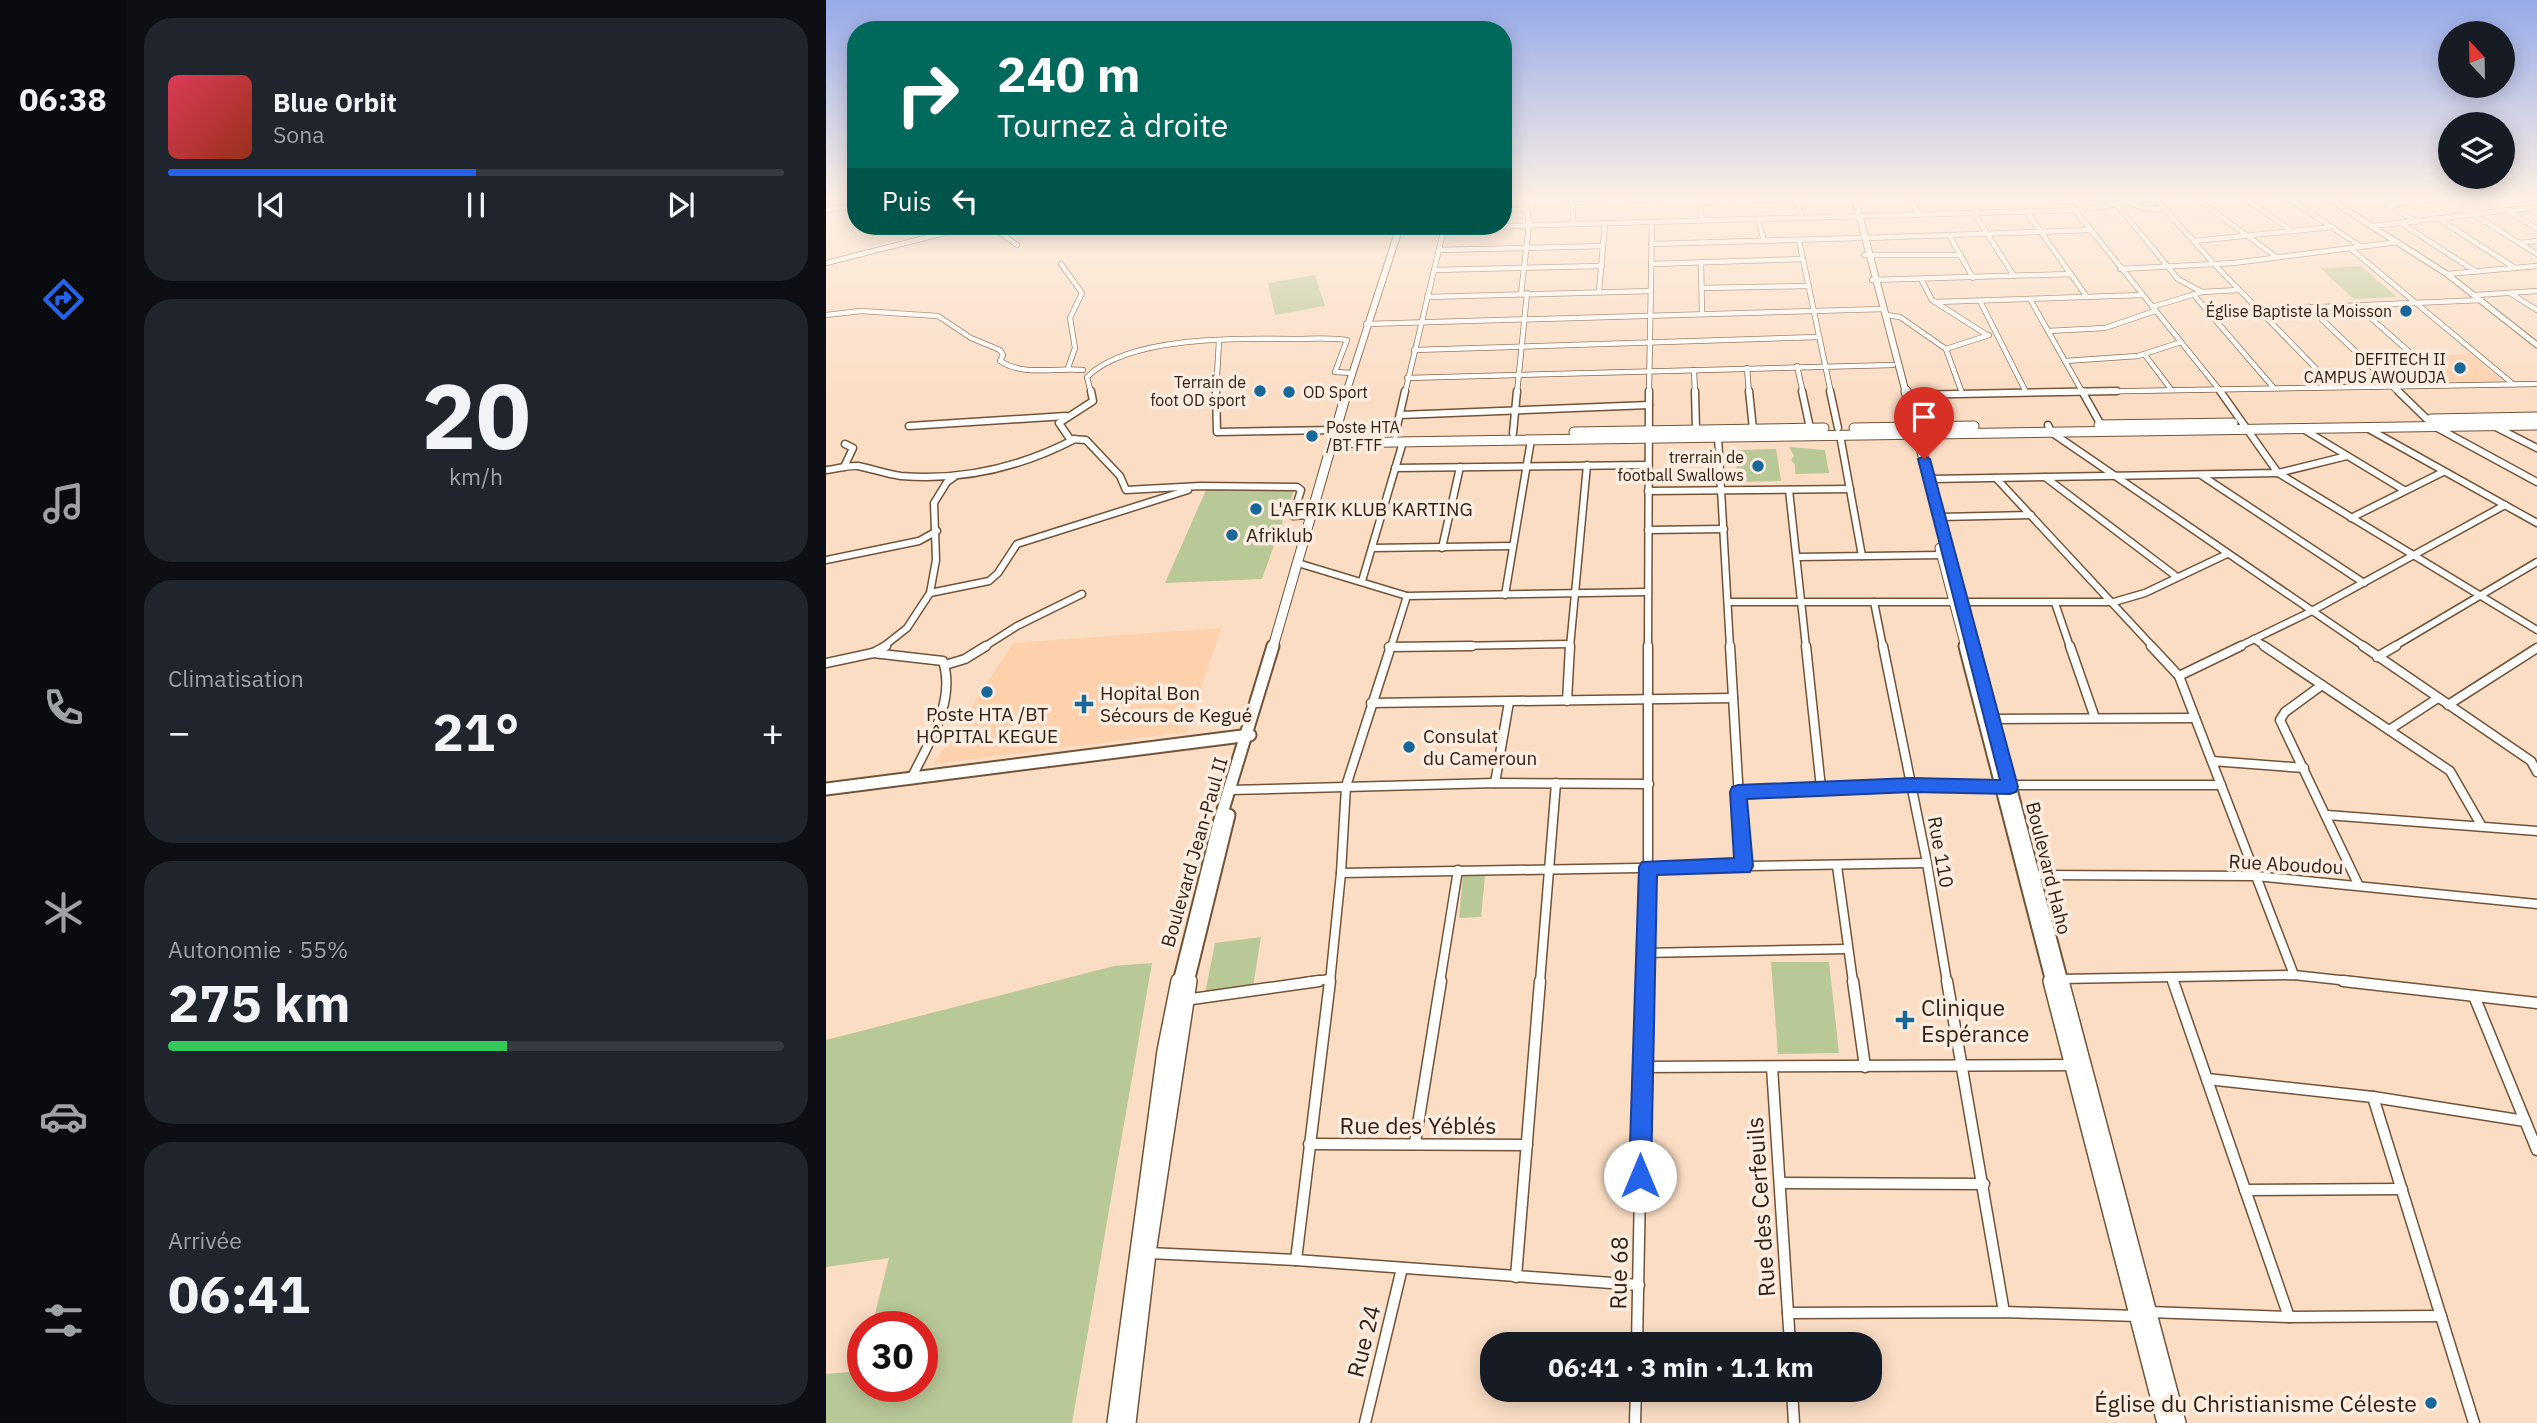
<!DOCTYPE html>
<html lang="fr">
<head>
<meta charset="utf-8">
<style>
	body { margin:0; font-family:"IBM Plex Sans",sans-serif; background:#20242c; color:#f1f3f6; height:100vh; display:flex; flex-direction:column; font-size:26px; white-space:nowrap }
	* { box-sizing:border-box; margin:0 }
	p { font-size:23px; color:#9ea1a6 }
	.icon { flex:none; width:38px; height:38px; fill:none; stroke:currentColor; stroke-width:2; stroke-linecap:round; stroke-linejoin:round }
	.map { position:relative; flex:1; overflow:hidden }
	.sheet { display:flex; flex-direction:column; gap:18px; padding:18px; background:#0d0f14; width:700px }
	.sheet>* { flex:none }
	.top-card { position:absolute; left:21px; top:21px; width:665px; height:214px; border-radius:28px; box-shadow:0 4px 18px #0003; background:#00695c; color:#fff; overflow:hidden }
	.needle { width:46px; rotate:338deg }
	.tools { position:absolute; left:1612px; top:21px; display:grid; gap:14px }
	.tools a { display:grid; place-items:center; width:77px; height:77px; border-radius:50%; background:#171b24; box-shadow:0 4px 18px #0003; font-size:35px }
	.speed { position:absolute; left:21px; top:1311px; display:flex; gap:14px; font-size:35px; font-weight:700; text-align:center }
	.speed>* { display:grid; place-content:center; width:91px; height:91px; border-radius:50%; background:#171b24; box-shadow:0 4px 18px #0003; line-height:1 }
	.speed .limit { border:10px solid #d22; background:#fff; color:#111 }
	.pin { position:absolute; display:grid; place-items:center; width:60px; height:60px; color:#fff; margin:-72px -30px; border-radius:50% 50% 50% 0; rotate:-45deg; box-shadow:0 0 7px #0007 }
	.pin .icon { rotate:45deg }
	.me { position:absolute; width:77px; margin:-38px; rotate:0deg; stroke-linejoin:round; filter:drop-shadow(0 0 5px #0008) }
	.turn { display:flex; align-items:center; gap:24px; height:147px; padding:0 35px; font-size:32px }
	.turn .icon { width:91px; height:91px; stroke-width:2.5 }
	.turn b { display:block; font-size:49px; line-height:60px }
	.then { display:flex; align-items:center; height:66px; padding:0 35px; background:#0003; gap:14px; font-size:26px }
	.big { font-size:52px; font-weight:700; line-height:1.1 }
	.sheet .widget { flex:1; display:flex; flex-direction:column; justify-content:center; gap:10px; min-width:0; padding:0 24px; border-radius:28px; background:#20242c }
	.sheet .dial { align-items:center; gap:0 }
	.dial b { font-size:91px; line-height:1 }
	.song { display:flex; align-items:center; gap:21px }
	.cover { width:84px; height:84px; border-radius:10px; background:linear-gradient(135deg,hsl(350 70% 55%),hsl(10 70% 35%)) }
	.played { height:7px; border-radius:4px; background:linear-gradient(90deg,#2563eb 50%,#363941 50%) }
	.keys { display:flex; justify-content:space-around; direction:ltr }
	.heat { display:flex; justify-content:space-between; align-items:center; font-size:38px; direction:ltr }
	.charge { height:10px; border-radius:5px; background:linear-gradient(90deg,#34c759 55%,#363941 0) }
	.trip { position:absolute; left:654px; top:1332px; width:402px; height:70px; border-radius:28px; background:#171b24; box-shadow:0 4px 18px #0003; font-weight:700; line-height:70px; text-align:center }
	main { display:flex; flex:1; min-height:0 }
	.dock { display:flex; flex-direction:column; width:126px; justify-content:space-around; align-items:center; background:#090b0e; color:#9ea1a6 }
	.dock .icon { width:49px; height:49px }
	.dock .on { color:#2563eb }
	.dock b { font-size:32px; color:#f1f3f6 }
	.map>svg:first-child { display:block }
</style>
</head>
<body>
<main>
<nav class="dock">
<b>06:38</b>
<svg class="icon on" aria-label="directions" viewBox="0 0 24 24"><path d="M12 3l9 9-9 9-9-9zM9 14v-3h6M13 9l2 2-2 2"/></svg>
<svg class="icon" aria-label="music" viewBox="0 0 24 24"><path d="M9 18V5l10-2v13"/><circle cx="6" cy="18" r="3"/><circle cx="16" cy="16" r="3"/></svg>
<svg class="icon" aria-label="phone" viewBox="0 0 24 24"><path d="M5 4h4l2 5-3 2q2 4 5 5l2-3 5 2v4C11 20 4 13 5 4z"/></svg>
<svg class="icon" aria-label="climate" viewBox="0 0 24 24"><path d="M12 3v18M4 7l16 10M4 17L20 7"/></svg>
<svg class="icon" aria-label="car" viewBox="0 0 24 24"><path d="M5 17H2v-5l4-1 3-4h7l3 4 3 1v5h-3M9 17h6M6 11h13"/><circle cx="7" cy="17" r="2"/><circle cx="17" cy="17" r="2"/></svg>
<svg class="icon" aria-label="filters" viewBox="0 0 24 24"><path d="M4 7h16M4 17h16"/><circle cx="9" cy="7" r="2"/><circle cx="15" cy="17" r="2"/></svg>
</nav>
<section class="sheet">
<div class="widget">
<div class="song"><i class="cover"></i><div><b>Blue Orbit</b><p>Sona</p></div></div>
<div class="played"></div>
<div class="keys"><svg class="icon" aria-label="previous" viewBox="0 0 24 24"><path d="M18 5L8 12l10 7zM5 5v14"/></svg><svg class="icon" aria-label="pause" viewBox="0 0 24 24"><path d="M8 5v14M16 5v14"/></svg><svg class="icon" aria-label="next" viewBox="0 0 24 24"><path d="M6 5l10 7-10 7zM19 5v14"/></svg></div>
</div>
<div class="widget dial"><b>20</b><p>km/h</p></div>
<div class="widget"><p>Climatisation</p>
<div class="heat"><a>−</a><b class="big">21°</b><a>+</a></div>
</div>
<div class="widget"><p>Autonomie · 55%</p><b class="big">275 km</b><div class="charge"></div></div>
<div class="widget"><p>Arrivée</p><b class="big">06:41</b></div>
</section>
<div class="map">
<svg width="1711" height="1423" viewBox="0 0 1711 1423">
	<rect width="100%" height="100%" fill="#fbddc4"/>
	<g fill="#fdd1ac">
		<path d="M1645,354L1676,381L1621,383L1592,356Z"/>
		<path d="M395,628L360,732L108,764L187,643Z"/>
	</g>
	<g fill="#b9c897">
		<path d="M1535,266L1571,297L1528,299L1494,268Z"/>
		<path d="M489,275L499,306L449,315L442,283Z"/>
		<path d="M963,447L999,450L1003,473L969,474V465L965,460L968,456Z"/>
		<path d="M950,449L955,481L912,482L909,450Z"/>
		<path d="M469,487L436,579L339,583L380,490Z"/>
		<path d="M637,876H659L655,917L633,918Z"/>
		<path d="M435,937L427,987L379,994L389,943Z"/>
		<path d="M945,962H1003L1013,1053L952,1054Z"/>
		<path d="M326,963L246,1423H0V1374L34,1371L37,1363V1386H96V1326H46L63,1258L0,1267V1040L288,966Z"/>
	</g>
	<g fill="none" stroke-linecap="round" stroke-linejoin="round">
		<defs>
			<g id="minor-far3">
				<path d="M741,199L747,202L834,199"/>
				<path d="M873,199L876,221"/>
				<path d="M971,199L976,218"/>
				<path d="M1084,199L1092,214"/>
				<path d="M1240,199L1396,393"/>
				<path d="M1330,199L1389,265L1508,387"/>
				<path d="M1371,199L1449,256"/>
				<path d="M1420,199L1466,231"/>
				<path d="M1464,199L1534,246"/>
				<path d="M1554,199L1590,222"/>
				<path d="M747,202V224"/>
				<path d="M873,202L961,199"/>
				<path d="M1307,204L1316,208L1338,209"/>
				<path d="M1562,204L1609,199"/>
				<path d="M1292,206L1352,279L1376,292"/>
				<path d="M0,210L30,206"/>
				<path d="M677,210L700,209"/>
				<path d="M1200,211L1261,297"/>
				<path d="M1682,211L1711,229"/>
				<path d="M1148,213L1188,276"/>
				<path d="M1650,216L1711,254"/>
				<path d="M932,219L938,241"/>
				<path d="M1615,220L1689,268"/>
				<path d="M1575,223L1649,271"/>
				<path d="M165,226L191,245"/>
				<path d="M1546,226L1711,207"/>
				<path d="M578,229L1249,210L1330,199"/>
				<path d="M1123,235L1147,278"/>
				<path d="M1040,238L1265,230"/>
				<path d="M973,240L1005,393"/>
				<path d="M1368,241L1506,227"/>
				<path d="M1694,243L1711,241"/>
				<path d="M825,244L1034,238"/>
				<path d="M1524,248L1687,384"/>
				<path d="M613,250L777,246"/>
				<path d="M1038,255H1135"/>
				<path d="M875,262L876,313"/>
				<path d="M0,263L146,226"/>
				<path d="M235,264L256,293L244,318L249,348L242,368"/>
				<path d="M825,264L977,259"/>
				<path d="M1294,269L1408,263L1572,242"/>
				<path d="M608,270L776,266"/>
				<path d="M1621,274L1711,266"/>
				<path d="M1095,279L1106,300L1161,335"/>
				<path d="M1046,280L1245,274"/>
				<path d="M876,288L983,286"/>
				<path d="M773,291L779,224"/>
				<path d="M1684,293L1711,310"/>
				<path d="M695,294L703,225L700,199"/>
				<path d="M1367,294L1447,387"/>
				<path d="M1650,295L1711,291"/>
				<path d="M601,297L825,291"/>
				<path d="M1204,299L1257,393"/>
				<path d="M1154,301L1200,392"/>
				<path d="M1109,302L1316,295"/>
				<path d="M1530,305L1621,385"/>
				<path d="M1326,307L1376,292L1413,290"/>
				<path d="M1483,307L1573,393"/>
				<path d="M1383,312L1656,300"/>
				<path d="M0,315L35,311L112,316L145,338L174,350L177,355L174,361C199,377 229,367 257,370"/>
				<path d="M1060,315L1074,317L1120,349L1136,393"/>
				<path d="M540,324L1058,309"/>
				<path d="M1222,331L1279,328L1329,311"/>
				<path d="M1120,349L1163,335"/>
				<path d="M588,350L993,337"/>
				<path d="M1319,355L1344,388"/>
				<path d="M1239,361L1312,356L1355,342"/>
				<path d="M971,366L977,393"/>
				<path d="M921,368L923,393"/>
				<path d="M868,370L869,393"/>
				<path d="M581,378L1067,365"/>
				<path d="M265,393L261,377C302,336 412,338 466,339C484,339 503,337 521,340L509,372L526,373"/>
				<path d="M390,393L393,341"/>
				<path d="M579,393L618,228"/>
				<path d="M691,393L701,293"/>
				<path d="M823,393L826,223"/>
				<path d="M1191,393L1711,384"/>
			</g>
			<g id="minor-far2">
				<path d="M265,391L267,401L233,423L244,439L260,440L294,476L300,490L374,486L471,487L475,490L467,516L484,515"/>
				<path d="M390,391L391,432L512,430"/>
				<path d="M869,391L870,430"/>
				<path d="M923,391L927,429"/>
				<path d="M976,391L984,428"/>
				<path d="M1004,391L1012,428"/>
				<path d="M1256,391L1275,425"/>
				<path d="M1394,391L1452,473L1711,630"/>
				<path d="M1572,391L1608,426L1711,482"/>
				<path d="M1081,395L1291,391"/>
				<path d="M574,415L823,405"/>
				<path d="M1222,425L1225,432L1539,647"/>
				<path d="M83,426L240,416"/>
				<path d="M1668,426L1711,448"/>
				<path d="M1541,428L1711,523"/>
				<path d="M1477,429L1578,490"/>
				<path d="M687,433L691,391"/>
				<path d="M569,435L579,391"/>
				<path d="M1014,435L1036,556"/>
				<path d="M892,437L904,647"/>
				<path d="M18,467L27,448L19,444"/>
				<path d="M569,468L822,465"/>
				<path d="M0,470C10,469 23,465 32,466C47,469 60,474 75,476C136,481 195,467 249,439"/>
				<path d="M1375,475L1538,583"/>
				<path d="M1219,477L1351,577"/>
				<path d="M1170,478L1327,647"/>
				<path d="M1104,479L1452,473L1521,456"/>
				<path d="M963,490L980,647"/>
				<path d="M822,491L1024,489"/>
				<path d="M1114,517L1205,515"/>
				<path d="M1525,518L1617,472"/>
				<path d="M822,530L898,529"/>
				<path d="M546,548L686,546"/>
				<path d="M616,548L634,467"/>
				<path d="M971,557L1116,555"/>
				<path d="M0,560L93,541L111,531"/>
				<path d="M475,564L581,596L822,592"/>
				<path d="M536,581L577,442"/>
				<path d="M104,593L110,560L108,503L121,482L128,477"/>
				<path d="M679,595L705,440"/>
				<path d="M903,602H1127"/>
				<path d="M1048,602L1057,647"/>
				<path d="M1137,602H1288L1319,593L1401,554"/>
				<path d="M1229,603L1244,647"/>
				<path d="M1428,639L1440,647"/>
				<path d="M57,647L81,628L104,593L163,581L172,573L191,544L362,490"/>
				<path d="M158,647L191,626L256,594"/>
				<path d="M563,647L744,644"/>
				<path d="M565,647L581,596"/>
				<path d="M744,647L761,465"/>
				<path d="M822,647L823,391"/>
				<path d="M1412,647L1484,612L1679,505"/>
				<path d="M1567,647L1711,562"/>
			</g>
			<g id="minor-far1">
				<path d="M904,646L917,866"/>
				<path d="M980,646L995,788"/>
				<path d="M1057,646L1101,863L1121,982"/>
				<path d="M1244,646L1269,718"/>
				<path d="M1325,646L1353,676L1468,975"/>
				<path d="M1438,646L1624,771L1655,825"/>
				<path d="M1537,646L1705,761L1711,772"/>
				<path d="M563,647L646,646"/>
				<path d="M47,653L60,646"/>
				<path d="M1551,657L1570,646"/>
				<path d="M0,663L47,653L117,661C130,701 103,742 86,777"/>
				<path d="M119,665L139,659L160,646"/>
				<path d="M1353,676L1415,646"/>
				<path d="M1496,685L1459,712L1454,720L1532,884"/>
				<path d="M741,701L744,646"/>
				<path d="M545,703L907,698"/>
				<path d="M1622,705L1711,648"/>
				<path d="M1167,719L1369,718"/>
				<path d="M1563,730L1612,698"/>
				<path d="M1386,761L1478,768"/>
				<path d="M669,783L683,702"/>
				<path d="M404,790L669,783L823,784"/>
				<path d="M912,792L1086,785H1395"/>
				<path d="M1501,815L1711,831"/>
				<path d="M1011,866L1027,982"/>
				<path d="M515,873L1101,863"/>
				<path d="M1207,875L1430,876L1711,904"/>
				<path d="M818,953L1022,949"/>
				<path d="M1346,978L1348,982"/>
				<path d="M1234,979L1468,975L1532,982"/>
				<path d="M480,982L504,979"/>
				<path d="M504,982L515,873L520,786L565,646"/>
				<path d="M614,982L632,870"/>
				<path d="M714,982L730,783"/>
				<path d="M818,982L822,867V646"/>
			</g>
			<g id="minor">
				<path d="M1027,981L1039,1067"/>
				<path d="M1121,981L1178,1312"/>
				<path d="M1347,981L1463,1317"/>
				<path d="M1517,981L1711,1003"/>
				<path d="M1648,996L1711,1150"/>
				<path d="M359,1000L493,981"/>
				<path d="M815,1067L1248,1065"/>
				<path d="M946,1067L964,1344"/>
				<path d="M1381,1079L1547,1097L1699,1121"/>
				<path d="M1547,1097L1648,1423"/>
				<path d="M589,1143L615,981"/>
				<path d="M483,1144L701,1145"/>
				<path d="M955,1183L1158,1184"/>
				<path d="M1419,1190L1576,1189"/>
				<path d="M322,1253L470,1260L813,1285"/>
				<path d="M470,1260L504,981"/>
				<path d="M690,1277L714,981"/>
				<path d="M1323,1312L1463,1317L1615,1316"/>
				<path d="M962,1313L1178,1312L1312,1316"/>
				<path d="M811,1344L818,981"/>
				<path d="M966,1390L968,1423"/>
				<path d="M539,1423L576,1268"/>
				<path d="M809,1423L810,1390"/>
			</g>
			<path id="tertiary" d="M1503,199L1621,274L1711,345"/>
			<g id="secondary-far3">
				<path d="M1029,199L1080,393"/>
				<path d="M520,393L574,226"/>
			</g>
			<g id="secondary-far2">
				<path d="M1080,391L1147,647"/>
				<path d="M1605,419L1711,417"/>
				<path d="M1273,425L1407,423"/>
				<path d="M1028,428L1148,426"/>
				<path d="M748,432L998,428"/>
				<path d="M505,443L1711,425"/>
				<path d="M1114,548L1140,647"/>
				<path d="M447,647L521,391"/>
			</g>
			<g id="secondary-far1">
				<path d="M1139,646L1226,982"/>
				<path d="M1147,646L1236,982"/>
				<path d="M0,789L424,735"/>
				<path d="M353,982L393,823L447,646"/>
				<path d="M362,982L403,815"/>
			</g>
			<g id="secondary">
				<path d="M1225,981L1339,1423"/>
				<path d="M1235,981L1352,1423"/>
				<path d="M289,1423L339,1051L353,981"/>
				<path d="M302,1423L322,1253L363,981"/>
			</g>
		</defs>
		<use href="#minor-far3" stroke="#725337" stroke-width="6"/>
		<use href="#minor-far2" stroke="#725337" stroke-width="9"/>
		<use href="#minor-far1" stroke="#725337" stroke-width="11"/>
		<use href="#minor" stroke="#725337" stroke-width="13"/>
		<use href="#tertiary" stroke="#725337" stroke-width="7"/>
		<use href="#secondary-far3" stroke="#725337" stroke-width="8"/>
		<use href="#secondary-far2" stroke="#725337" stroke-width="11"/>
		<use href="#secondary-far1" stroke="#725337" stroke-width="15"/>
		<use href="#secondary" stroke="#725337" stroke-width="18"/>
		<use href="#minor-far3" stroke="#fff" stroke-width="4.5"/>
		<use href="#minor-far2" stroke="#fff" stroke-width="6"/>
		<use href="#minor-far1" stroke="#fff" stroke-width="8"/>
		<use href="#minor" stroke="#fff" stroke-width="10"/>
		<use href="#tertiary" stroke="#fff" stroke-width="5"/>
		<use href="#secondary-far3" stroke="#fff" stroke-width="6"/>
		<use href="#secondary-far2" stroke="#fff" stroke-width="9"/>
		<use href="#secondary-far1" stroke="#fff" stroke-width="11"/>
		<use href="#secondary" stroke="#fff" stroke-width="15"/>
	</g>
	<linearGradient id="sky" x2="0" y2="1"><stop stop-color="#96aae9"/><stop offset="0.5" stop-color="#fdf0e4"/><stop offset="1" stop-color="#fdf0e4" stop-opacity="0"/></linearGradient>
	<rect width="1711" height="398" fill="url(#sky)"/>
	<path fill="#2563eb" stroke="#184099" stroke-width="2" d="M1098,456L1104,459L1192,787L1190,792L1184,794L1086,792L921,799L927,866L924,872L831,875L825,1176L822,1184L814,1187L806,1184L803,1176L813,867L816,862L908,858L904,792L906,787L912,785L1086,778L1174,780L1092,459Z"/>
	<g fill="#176799" stroke="#fdede1" stroke-width="2.5">
		<circle cx="1580" cy="311" r="7"/>
		<circle cx="1634" cy="368" r="7"/>
		<circle cx="434" cy="391" r="7"/>
		<circle cx="463" cy="392" r="7"/>
		<circle cx="486" cy="436" r="7"/>
		<circle cx="932" cy="466" r="7"/>
		<circle cx="430" cy="509" r="7"/>
		<circle cx="406" cy="535" r="7"/>
		<circle cx="161" cy="692" r="7"/>
		<path d="M254.5 693.5h7v7h7v7h-7v7h-7v-7h-7v-7h7z"/>
		<circle cx="583" cy="747" r="7"/>
		<path d="M1075.5 1009.5h7v7h7v7h-7v7h-7v-7h-7v-7h7z"/>
		<circle cx="1605" cy="1403" r="7"/>
	</g>
	<g text-anchor="middle" dominant-baseline="central" stroke-width="7" stroke-linejoin="round" paint-order="stroke">
		<g font-size="16" fill="#2e2115" stroke="#fdede1" text-anchor="end">
			<text x="1566" y="311">Église Baptiste la Moisson</text>
			<text x="1620" y="359">DEFITECH II<tspan x="1620" dy="18">CAMPUS AWOUDJA</tspan></text>
			<text x="420" y="382">Terrain de<tspan x="420" dy="18">foot OD sport</tspan></text>
			<text x="477" y="392" text-anchor="start">OD Sport</text>
			<text x="500" y="427" text-anchor="start">Poste HTA<tspan x="500" dy="18">/BT FTF</tspan></text>
			<text x="918" y="457">trerrain de<tspan x="918" dy="18">football Swallows</tspan></text>
		</g>
		<g font-size="19" fill="#2e2115" stroke="#fdede1" text-anchor="start">
			<text x="444" y="509">L'AFRIK KLUB KARTING</text>
			<text x="420" y="535">Afriklub</text>
			<text x="274" y="693">Hopital Bon<tspan x="274" dy="22">Sécours de Kegué</tspan></text>
			<text x="161" y="714" text-anchor="middle">Poste HTA /BT<tspan x="161" dy="22">HÔPITAL KEGUE</tspan></text>
			<text x="597" y="736">Consulat<tspan x="597" dy="22">du Cameroun</tspan></text>
		</g>
		<g font-size="19" fill="#2e2115" stroke="#fdede1">
			<text transform="translate(368 852) rotate(-74)">Boulevard Jean-Paul II</text>
			<text transform="translate(1115 852) rotate(80)">Rue 110</text>
			<text transform="translate(1460 864) rotate(3)">Rue Aboudou</text>
			<text transform="translate(1223 868) rotate(76)">Boulevard Haho</text>
		</g>
		<g font-size="23" fill="#2e2115" stroke="#fdede1" text-anchor="start">
			<text x="1095" y="1007">Clinique<tspan x="1095" dy="26">Espérance</tspan></text>
			<text x="1591" y="1403" text-anchor="end">Église du Christianisme Céleste</text>
		</g>
		<g font-size="23" fill="#2e2115" stroke="#fdede1">
			<text x="592" y="1125">Rue des Yéblés</text>
			<text transform="translate(934 1207) rotate(-94)">Rue des Cerfeuils</text>
			<text transform="translate(792 1273) rotate(-89)">Rue 68</text>
			<text transform="translate(537 1341) rotate(-76)">Rue 24</text>
		</g>
	</g>
</svg>
<div class="tools">
<a><svg class="needle" viewBox="-14 -14 28 28"><path d="M0-13l5 13h-10z" fill="#e53935"/><path d="M0 13l5-13h-10z" fill="#9ea1a6"/></svg></a>
<a><svg class="icon" aria-label="layers" viewBox="0 0 24 24"><path d="M12 4l9 5-9 5-9-5zM3 14l9 5 9-5"/></svg></a>
</div>
<div class="speed"><div class="limit">30</div></div>
<div class="pin" style="left:1098px;top:459px;background:#d93025"><svg class="icon" aria-label="arrive" viewBox="0 0 24 24"><path d="M6 21V4h12l-3 4 3 4H6"/></svg></div>
<svg class="me" style="left:814px;top:1176px" viewBox="-20 -20 40 40"><circle r="19" fill="#fff"/><path d="M0-13L10 11 0 6-10 11z" fill="#2563eb"/></svg>
<div class="trip">06:41 · 3 min · 1.1 km</div>
<div class="top-card">
<div class="turn"><svg class="icon" aria-label="right" viewBox="0 0 24 24"><path d="M7 20v-9h11M14 6l5 5-5 5"/></svg><div><b>240 m</b>Tournez à droite</div></div>
<div class="then">Puis<svg class="icon" aria-label="left" viewBox="0 0 24 24"><path d="M17 20v-9H6M10 6l-5 5 5 5"/></svg></div>
</div>
</div>
</main>
</body>
</html>
